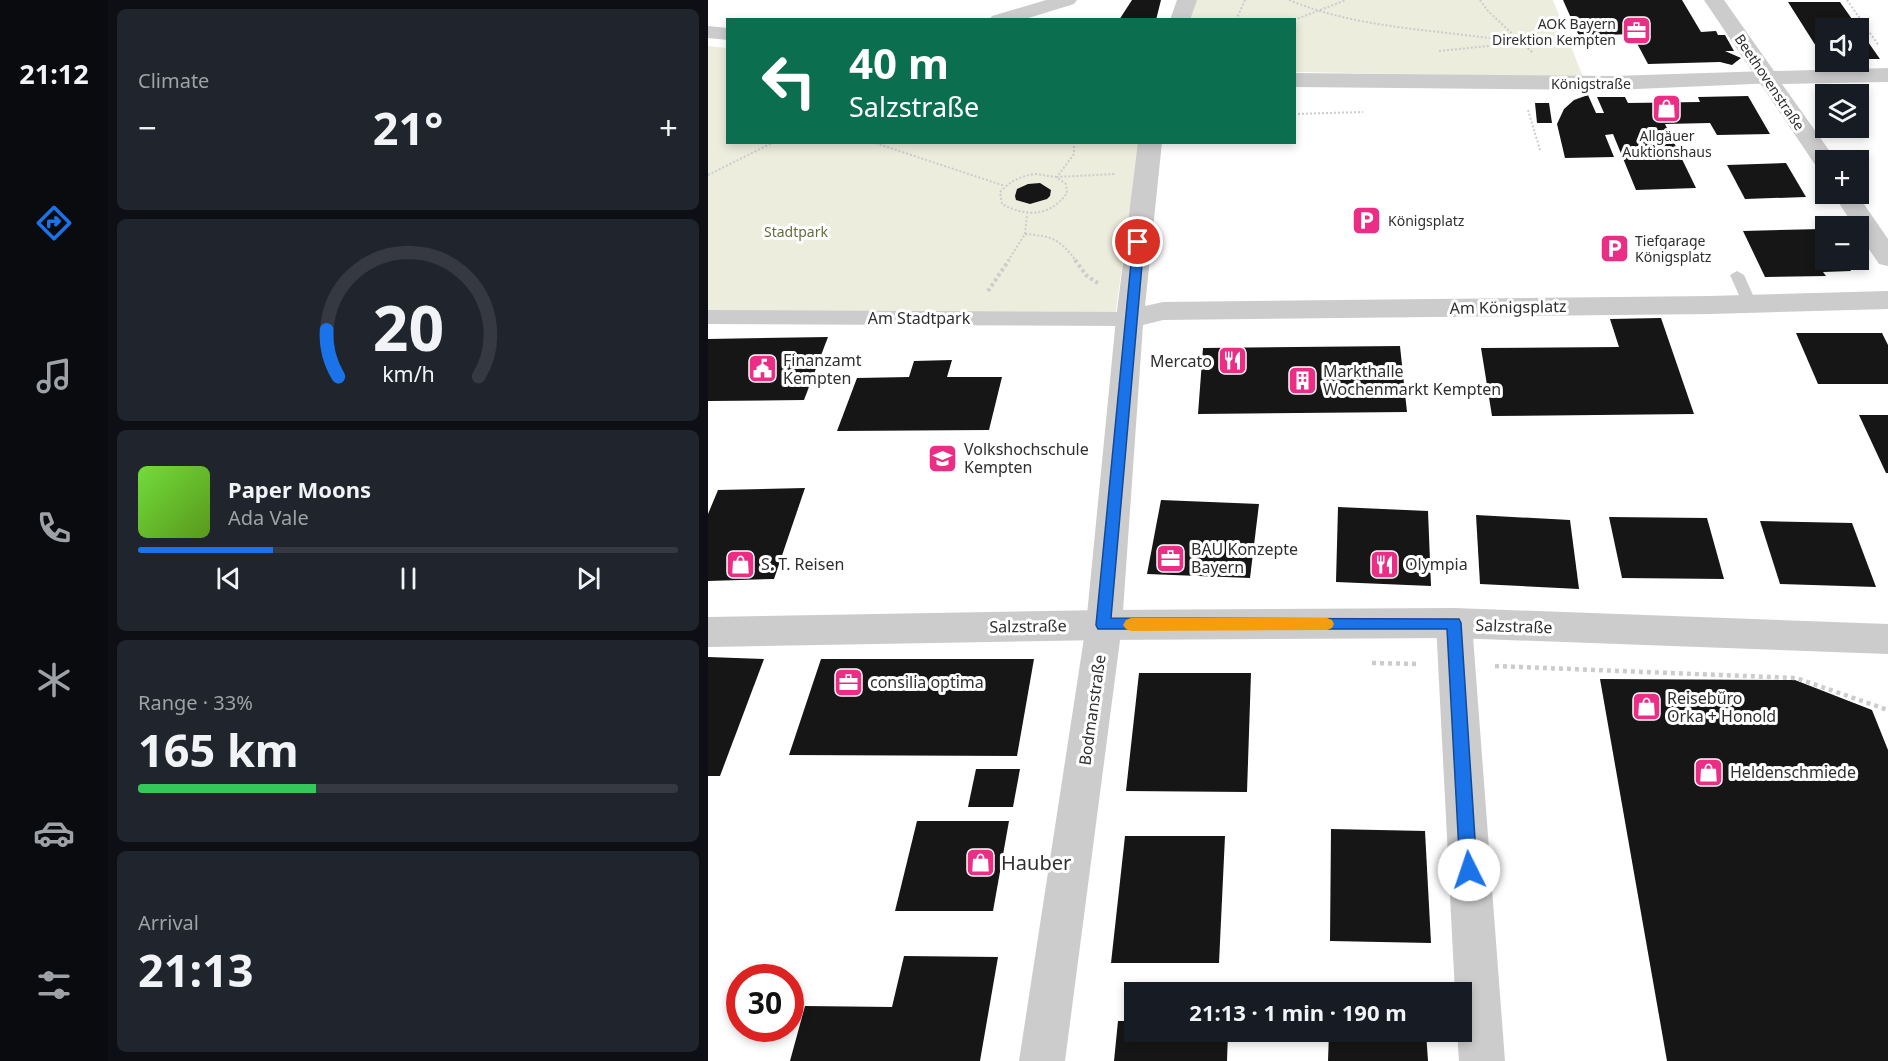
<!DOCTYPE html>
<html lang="en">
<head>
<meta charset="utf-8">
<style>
	body { margin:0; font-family:"Noto Sans",sans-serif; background:#20242c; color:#f1f3f6; height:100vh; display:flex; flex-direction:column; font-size:22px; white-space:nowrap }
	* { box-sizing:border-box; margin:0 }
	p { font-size:20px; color:#9ea1a6 }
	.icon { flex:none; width:33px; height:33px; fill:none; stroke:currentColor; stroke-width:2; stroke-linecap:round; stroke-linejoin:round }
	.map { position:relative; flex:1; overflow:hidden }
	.drawer { display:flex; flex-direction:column; gap:9px; padding:9px; background:#0d0f14; width:600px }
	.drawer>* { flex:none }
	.guide { position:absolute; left:18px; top:18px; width:570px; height:126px; border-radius:0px; box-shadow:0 3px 9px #0003; background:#0b6e4f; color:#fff; overflow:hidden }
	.buttons { position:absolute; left:1107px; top:18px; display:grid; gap:12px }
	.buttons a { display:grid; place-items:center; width:54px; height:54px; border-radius:0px; background:#171b24; box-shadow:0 3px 9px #0003; font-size:30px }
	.speed { position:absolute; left:18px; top:964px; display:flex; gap:12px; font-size:30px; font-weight:700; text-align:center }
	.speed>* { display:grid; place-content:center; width:78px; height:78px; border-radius:50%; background:#171b24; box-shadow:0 3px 9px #0003; line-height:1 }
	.speed .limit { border:9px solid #d22; background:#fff; color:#111 }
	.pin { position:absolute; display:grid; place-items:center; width:51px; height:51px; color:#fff; margin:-26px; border:3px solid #fff; border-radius:50%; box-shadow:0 2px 6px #0007 }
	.me { position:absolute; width:66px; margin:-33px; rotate:356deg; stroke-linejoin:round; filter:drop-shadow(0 0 4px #0008) }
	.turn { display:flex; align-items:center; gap:21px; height:126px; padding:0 24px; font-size:27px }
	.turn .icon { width:78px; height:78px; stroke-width:2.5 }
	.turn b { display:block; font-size:42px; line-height:51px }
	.big { font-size:45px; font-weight:700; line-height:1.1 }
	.drawer .widget { flex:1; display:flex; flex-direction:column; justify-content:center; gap:9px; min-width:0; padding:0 21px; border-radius:9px; background:#20242c }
	.drawer .dial { align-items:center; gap:0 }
	.dial svg { height:156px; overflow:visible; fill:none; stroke:#363941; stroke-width:7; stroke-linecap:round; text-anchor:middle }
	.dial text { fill:#f1f3f6; stroke:none }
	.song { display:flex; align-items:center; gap:18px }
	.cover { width:72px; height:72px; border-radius:9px; background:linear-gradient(135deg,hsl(100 70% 55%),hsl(90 70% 35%)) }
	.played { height:6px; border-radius:3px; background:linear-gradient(90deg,#1a73e8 25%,#363941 25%) }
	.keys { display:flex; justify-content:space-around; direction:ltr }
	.heat { display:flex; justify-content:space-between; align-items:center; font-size:33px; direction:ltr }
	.charge { height:9px; border-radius:4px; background:linear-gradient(90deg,#34c759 33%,#363941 0) }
	.trip { position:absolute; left:416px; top:982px; width:348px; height:60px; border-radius:0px; background:#171b24; box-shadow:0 3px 9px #0003; font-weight:700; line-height:60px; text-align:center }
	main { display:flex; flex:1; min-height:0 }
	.dock { display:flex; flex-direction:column; width:108px; justify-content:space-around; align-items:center; background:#090b0e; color:#9ea1a6 }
	.dock .icon { width:42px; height:42px }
	.dock .selected { color:#1a73e8 }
	.dock b { font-size:27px; color:#f1f3f6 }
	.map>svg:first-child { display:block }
</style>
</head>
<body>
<main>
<nav class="dock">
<b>21:12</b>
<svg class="icon selected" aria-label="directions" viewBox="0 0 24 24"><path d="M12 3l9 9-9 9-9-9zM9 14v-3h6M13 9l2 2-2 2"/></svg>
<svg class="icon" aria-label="music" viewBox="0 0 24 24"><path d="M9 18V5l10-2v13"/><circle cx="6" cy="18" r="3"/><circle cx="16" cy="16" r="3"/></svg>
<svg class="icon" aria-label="phone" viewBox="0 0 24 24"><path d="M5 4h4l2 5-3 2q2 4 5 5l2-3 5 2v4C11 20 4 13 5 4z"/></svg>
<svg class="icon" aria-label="climate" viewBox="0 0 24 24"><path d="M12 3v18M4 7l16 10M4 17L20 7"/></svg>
<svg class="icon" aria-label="car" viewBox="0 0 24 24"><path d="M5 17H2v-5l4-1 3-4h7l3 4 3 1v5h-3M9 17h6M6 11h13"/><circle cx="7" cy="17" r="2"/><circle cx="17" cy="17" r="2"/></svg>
<svg class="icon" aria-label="filters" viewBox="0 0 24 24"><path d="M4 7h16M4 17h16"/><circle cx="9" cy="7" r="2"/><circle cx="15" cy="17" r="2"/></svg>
</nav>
<section class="drawer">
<div class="widget"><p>Climate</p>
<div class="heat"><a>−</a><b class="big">21°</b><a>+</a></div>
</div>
<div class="widget dial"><svg viewBox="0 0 100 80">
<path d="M14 69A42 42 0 1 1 86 69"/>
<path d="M14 69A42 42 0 0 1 8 45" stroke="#1a73e8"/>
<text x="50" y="56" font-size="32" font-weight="700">20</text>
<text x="50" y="72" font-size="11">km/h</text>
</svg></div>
<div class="widget">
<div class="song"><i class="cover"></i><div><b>Paper Moons</b><p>Ada Vale</p></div></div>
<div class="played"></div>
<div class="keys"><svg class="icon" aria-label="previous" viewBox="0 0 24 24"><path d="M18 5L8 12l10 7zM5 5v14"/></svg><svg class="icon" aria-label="pause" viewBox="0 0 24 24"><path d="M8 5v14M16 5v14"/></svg><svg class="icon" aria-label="next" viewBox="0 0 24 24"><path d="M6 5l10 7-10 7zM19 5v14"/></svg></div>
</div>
<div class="widget"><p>Range · 33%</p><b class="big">165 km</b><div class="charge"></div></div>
<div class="widget"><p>Arrival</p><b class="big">21:13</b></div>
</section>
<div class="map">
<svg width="1180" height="1061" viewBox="0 0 1180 1061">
	<rect width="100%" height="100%" fill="#fff"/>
	<g fill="#eceddd">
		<path d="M478,0H845L875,77L587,72L586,20H471Z"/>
		<path d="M0,46L19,48L20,142L431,143L407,317L0,320Z"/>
	</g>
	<g fill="#161616">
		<path d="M424,0H453L448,20H411Z"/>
		<path d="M855,0H974L993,32L1008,31L1010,35H1017L1026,51H1017L1033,58L1024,65L1012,62L940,64L924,34L871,36Z"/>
		<path d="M1080,2H1132L1172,59H1150V28H1118V62Z"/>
		<path d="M880,95L888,113H896L889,97H917L920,103L992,102L990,97L1040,96L1062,134L1009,135L1002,123L957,124L988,188L928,190L905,134L897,135L906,157L857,158L849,124L856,109L866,100Z"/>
		<path d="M827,103H841L844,123H829Z"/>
		<path d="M1078,163L1098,197L1037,199L1019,165Z"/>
		<path d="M332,183L343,190L342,196L339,199L322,204L308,200L307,196L309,189L320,184Z"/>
		<path d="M1114,229L1118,235V260H1137L1143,271L1115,272L1118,276L1057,277L1035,231Z"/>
		<path d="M953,318L986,414L784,416L773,348L911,347L902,319Z"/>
		<path d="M1088,333H1174L1180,345V384H1110Z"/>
		<path d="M120,337L96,400L0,401V339Z"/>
		<path d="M692,346L699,412L490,414L495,348Z"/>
		<path d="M244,360L239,377H294L281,430L129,431L149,378L201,377L206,361Z"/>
		<path d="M1151,415H1180V473H1178Z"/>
		<path d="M97,488L66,579L0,581V514L10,490Z"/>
		<path d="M453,500L551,504L542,578L439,574Z"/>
		<path d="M630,507L720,511L723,586L628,582Z"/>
		<path d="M768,515L862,520L871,589L772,584Z"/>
		<path d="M901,517L999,518L1016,579L914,578Z"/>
		<path d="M1052,521L1144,523L1168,587L1072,584Z"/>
		<path d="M0,657L56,659L12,776H0Z"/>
		<path d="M113,659H326L309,756L81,755Z"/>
		<path d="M431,673H543L539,792L418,791Z"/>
		<path d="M892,679L1087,680L1164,710L1180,750V1061H959Z"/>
		<path d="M268,769H312L305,807H260Z"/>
		<path d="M209,821H301L285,911H187Z"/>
		<path d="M623,829L717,831L723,943L622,941Z"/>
		<path d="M417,836H517L511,963H403Z"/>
		<path d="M196,956L290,957L272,1061H82L97,1006L184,1007Z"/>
		<path d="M410,1021H426V1032H520L519,1061H406Z"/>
		<path d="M621,1032H718L720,1061H620Z"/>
	</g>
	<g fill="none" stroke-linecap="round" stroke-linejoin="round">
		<g stroke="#ccc" stroke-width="2" stroke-dasharray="2 2" stroke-linecap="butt">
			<path d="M581,0C656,31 735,29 814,43"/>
			<path d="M772,0L780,11L825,53"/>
			<path d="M1139,0L1171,46"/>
			<path d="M528,20L537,0"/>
			<path d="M586,20L638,0"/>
			<path d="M731,51L810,43"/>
			<path d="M820,110L832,150"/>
			<path d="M586,114L655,112"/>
			<path d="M164,142L297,186"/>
			<path d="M366,142V154L349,177L407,174"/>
			<path d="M327,174L348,177L358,184L359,193C342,217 318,217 294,204L292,192C302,181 313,176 327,174Z"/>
			<path d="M0,175L66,142"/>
			<path d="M317,234L319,214"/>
			<path d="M300,261L317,234C344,236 352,239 368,261"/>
		</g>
		<g stroke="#ccc" stroke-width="4" stroke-dasharray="3 3" stroke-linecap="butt">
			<path d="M367,260L378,275L391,284"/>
			<path d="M280,291L301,260"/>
		</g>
		<g stroke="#ccc" stroke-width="4.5" stroke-dasharray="4 4" stroke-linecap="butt">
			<path d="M664,663L711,664"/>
			<path d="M787,666L1088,678L1180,710"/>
		</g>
		<path fill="#ccc" fill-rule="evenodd" d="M1029,271L1036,275L1049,304L1047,307L1042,308L1035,304L1022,275Z"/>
		<path fill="#ccc" fill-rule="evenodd" d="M0,310L422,312L429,314L432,319L429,324L422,326L0,324Z"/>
		<g fill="#ccc" fill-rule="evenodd">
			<path d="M338,0H369L366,4L314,20H281L284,16Z"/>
			<path d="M469,0H489L482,20H462Z"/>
			<path d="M0,26L20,28V40L0,38Z"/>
			<path d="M1060,71L1068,73L1071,78L1068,83L905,90L586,87V73L905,76Z"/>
			<path d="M430,142H454L437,306L455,302L1002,296L1180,291V309L1002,314L455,320L435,325L414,625L357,1061H311L378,625L408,319Z"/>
			<path d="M746,608L758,613L764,623L797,1061H751L749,1032H753V993H747L728,623L734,613Z"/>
		</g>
		<g fill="#ccc" fill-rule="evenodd">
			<path d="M996,0H1016L1066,71L1180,68V82L1074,84L1128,160H1118V171L1110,169Z"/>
			<path d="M1125,194H1149L1180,239V266L1171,264L1150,233V226H1146Z"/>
			<path d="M746,608L1180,624V654L746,638L396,640L0,647V617L396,610Z"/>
		</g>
	</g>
	<path fill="#1a73e8" stroke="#114b97" stroke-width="1.5" d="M430,239L436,242L403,618L751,619L753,623L769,870L767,876L761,878L755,876L752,870L739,629H390L388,625L425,242Z"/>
	<path fill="#f59e0b" d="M423,618H619L624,620L626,624L624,628L619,630L423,631L418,629L415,625L418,620Z"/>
	<defs>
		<symbol id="office-square" viewBox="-11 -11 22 22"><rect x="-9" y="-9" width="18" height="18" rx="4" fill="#eb2d85" stroke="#fff"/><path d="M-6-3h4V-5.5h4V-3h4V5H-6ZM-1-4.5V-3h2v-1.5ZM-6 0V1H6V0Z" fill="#fff"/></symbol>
		<symbol id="shop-square" viewBox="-11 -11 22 22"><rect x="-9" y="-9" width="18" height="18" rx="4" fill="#eb2d85" stroke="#fff"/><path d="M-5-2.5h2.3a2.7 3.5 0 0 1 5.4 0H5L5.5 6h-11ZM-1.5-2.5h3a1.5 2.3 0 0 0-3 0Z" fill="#fff"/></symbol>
		<symbol id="parking-square" viewBox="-11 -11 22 22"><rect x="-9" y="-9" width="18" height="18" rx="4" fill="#eb2d85" stroke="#fff"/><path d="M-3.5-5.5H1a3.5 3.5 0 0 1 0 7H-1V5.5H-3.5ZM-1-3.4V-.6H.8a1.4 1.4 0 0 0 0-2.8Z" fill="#fff"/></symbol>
		<symbol id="restaurant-square" viewBox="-11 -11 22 22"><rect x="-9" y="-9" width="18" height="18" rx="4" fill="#eb2d85" stroke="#fff"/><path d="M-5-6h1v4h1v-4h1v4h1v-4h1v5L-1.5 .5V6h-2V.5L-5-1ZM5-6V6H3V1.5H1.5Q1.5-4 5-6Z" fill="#fff"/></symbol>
		<symbol id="civic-square" viewBox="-11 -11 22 22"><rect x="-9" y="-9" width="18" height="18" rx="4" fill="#eb2d85" stroke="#fff"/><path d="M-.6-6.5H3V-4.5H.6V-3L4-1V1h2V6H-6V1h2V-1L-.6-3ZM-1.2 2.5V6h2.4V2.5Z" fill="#fff"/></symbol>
		<symbol id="building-square" viewBox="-11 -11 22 22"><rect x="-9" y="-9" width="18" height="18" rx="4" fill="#eb2d85" stroke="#fff"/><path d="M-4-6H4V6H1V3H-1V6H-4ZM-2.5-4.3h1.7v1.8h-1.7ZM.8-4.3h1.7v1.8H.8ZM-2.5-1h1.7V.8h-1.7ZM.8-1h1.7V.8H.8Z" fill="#fff"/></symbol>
		<symbol id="university-square" viewBox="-11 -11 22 22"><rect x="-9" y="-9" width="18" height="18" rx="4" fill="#eb2d85" stroke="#fff"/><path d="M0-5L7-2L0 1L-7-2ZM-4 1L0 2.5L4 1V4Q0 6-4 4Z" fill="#fff"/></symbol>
	</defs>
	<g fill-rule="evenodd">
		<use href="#office-square" x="912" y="14" width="33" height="33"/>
		<use href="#shop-square" x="942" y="92" width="33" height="33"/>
		<use href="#parking-square" x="642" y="204" width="33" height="33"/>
		<use href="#parking-square" x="890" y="232" width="33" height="33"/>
		<use href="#restaurant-square" x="508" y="344" width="33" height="33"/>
		<use href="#civic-square" x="38" y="352" width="33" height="33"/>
		<use href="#building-square" x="578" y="364" width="33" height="33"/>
		<use href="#university-square" x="218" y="442" width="33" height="33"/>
		<use href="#office-square" x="446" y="542" width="33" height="33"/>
		<use href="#shop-square" x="16" y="548" width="33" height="33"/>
		<use href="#restaurant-square" x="660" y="548" width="33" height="33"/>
		<use href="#office-square" x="124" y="666" width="33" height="33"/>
		<use href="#shop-square" x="922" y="690" width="33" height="33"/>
		<use href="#shop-square" x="984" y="756" width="33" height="33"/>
		<use href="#shop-square" x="256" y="846" width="33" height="33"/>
	</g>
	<g text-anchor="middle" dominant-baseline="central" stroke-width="6" stroke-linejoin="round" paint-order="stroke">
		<g font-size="14" fill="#2f2f2f" stroke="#fff" text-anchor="start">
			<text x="908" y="23" text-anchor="end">AOK Bayern<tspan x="908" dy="16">Direktion Kempten</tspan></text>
			<text x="959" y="135" text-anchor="middle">Allgäuer<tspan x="959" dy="16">Auktionshaus</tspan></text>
			<text x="680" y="220">Königsplatz</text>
			<text x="927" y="240">Tiefgarage<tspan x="927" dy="16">Königsplatz</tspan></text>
		</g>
		<g font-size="14" fill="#2f2f2f" stroke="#fff">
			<text transform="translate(1062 82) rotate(56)">Beethovenstraße</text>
			<text x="883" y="83">Königstraße</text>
		</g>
		<g font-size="14" fill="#666d3b" stroke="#fff">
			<text x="88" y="231">Stadtpark</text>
		</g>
		<g font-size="16" fill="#2f2f2f" stroke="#fff">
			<text transform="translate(800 307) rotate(-1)">Am Königsplatz</text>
			<text x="211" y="318">Am Stadtpark</text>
			<text transform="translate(320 626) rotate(-1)">Salzstraße</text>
			<text transform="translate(806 626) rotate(2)">Salzstraße</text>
			<text transform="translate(384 710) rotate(-82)">Bodmanstraße</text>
		</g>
		<g font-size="16" fill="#2f2f2f" stroke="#fff" text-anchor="start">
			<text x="75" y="360">Finanzamt<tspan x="75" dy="18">Kempten</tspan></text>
			<text x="504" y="361" text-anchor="end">Mercato</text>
			<text x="615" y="371">Markthalle<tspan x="615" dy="18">Wochenmarkt Kempten</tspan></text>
			<text x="256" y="449">Volkshochschule<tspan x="256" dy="18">Kempten</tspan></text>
			<text x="483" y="549">BAU Konzepte<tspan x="483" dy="18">Bayern</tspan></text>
			<text x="53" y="564">S. T. Reisen</text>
			<text x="697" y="564">Olympia</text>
			<text x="162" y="682">consilia optima</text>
			<text x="959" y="698">Reisebüro<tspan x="959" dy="18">Orka + Honold</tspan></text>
			<text x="1022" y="772">Heldenschmiede</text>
		</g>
		<g font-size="20" fill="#2f2f2f" stroke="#fff" text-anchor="start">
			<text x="293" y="862">Hauber</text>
		</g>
	</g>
</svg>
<div class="buttons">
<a><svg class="icon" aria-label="sound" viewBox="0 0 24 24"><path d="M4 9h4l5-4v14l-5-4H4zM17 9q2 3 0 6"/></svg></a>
<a><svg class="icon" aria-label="layers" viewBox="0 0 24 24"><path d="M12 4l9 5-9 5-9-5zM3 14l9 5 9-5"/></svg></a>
<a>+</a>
<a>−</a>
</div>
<div class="speed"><div class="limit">30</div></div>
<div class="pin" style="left:430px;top:242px;background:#d93025"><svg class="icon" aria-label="arrive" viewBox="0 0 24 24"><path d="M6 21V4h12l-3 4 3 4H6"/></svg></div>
<svg class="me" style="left:761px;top:870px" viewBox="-20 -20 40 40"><circle r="19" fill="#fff"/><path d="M0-13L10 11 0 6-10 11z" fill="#1a73e8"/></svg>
<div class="trip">21:13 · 1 min · 190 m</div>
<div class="guide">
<div class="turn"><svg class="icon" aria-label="left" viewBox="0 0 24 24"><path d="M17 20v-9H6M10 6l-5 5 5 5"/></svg><div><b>40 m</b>Salzstraße</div></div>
</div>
</div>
</main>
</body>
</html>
